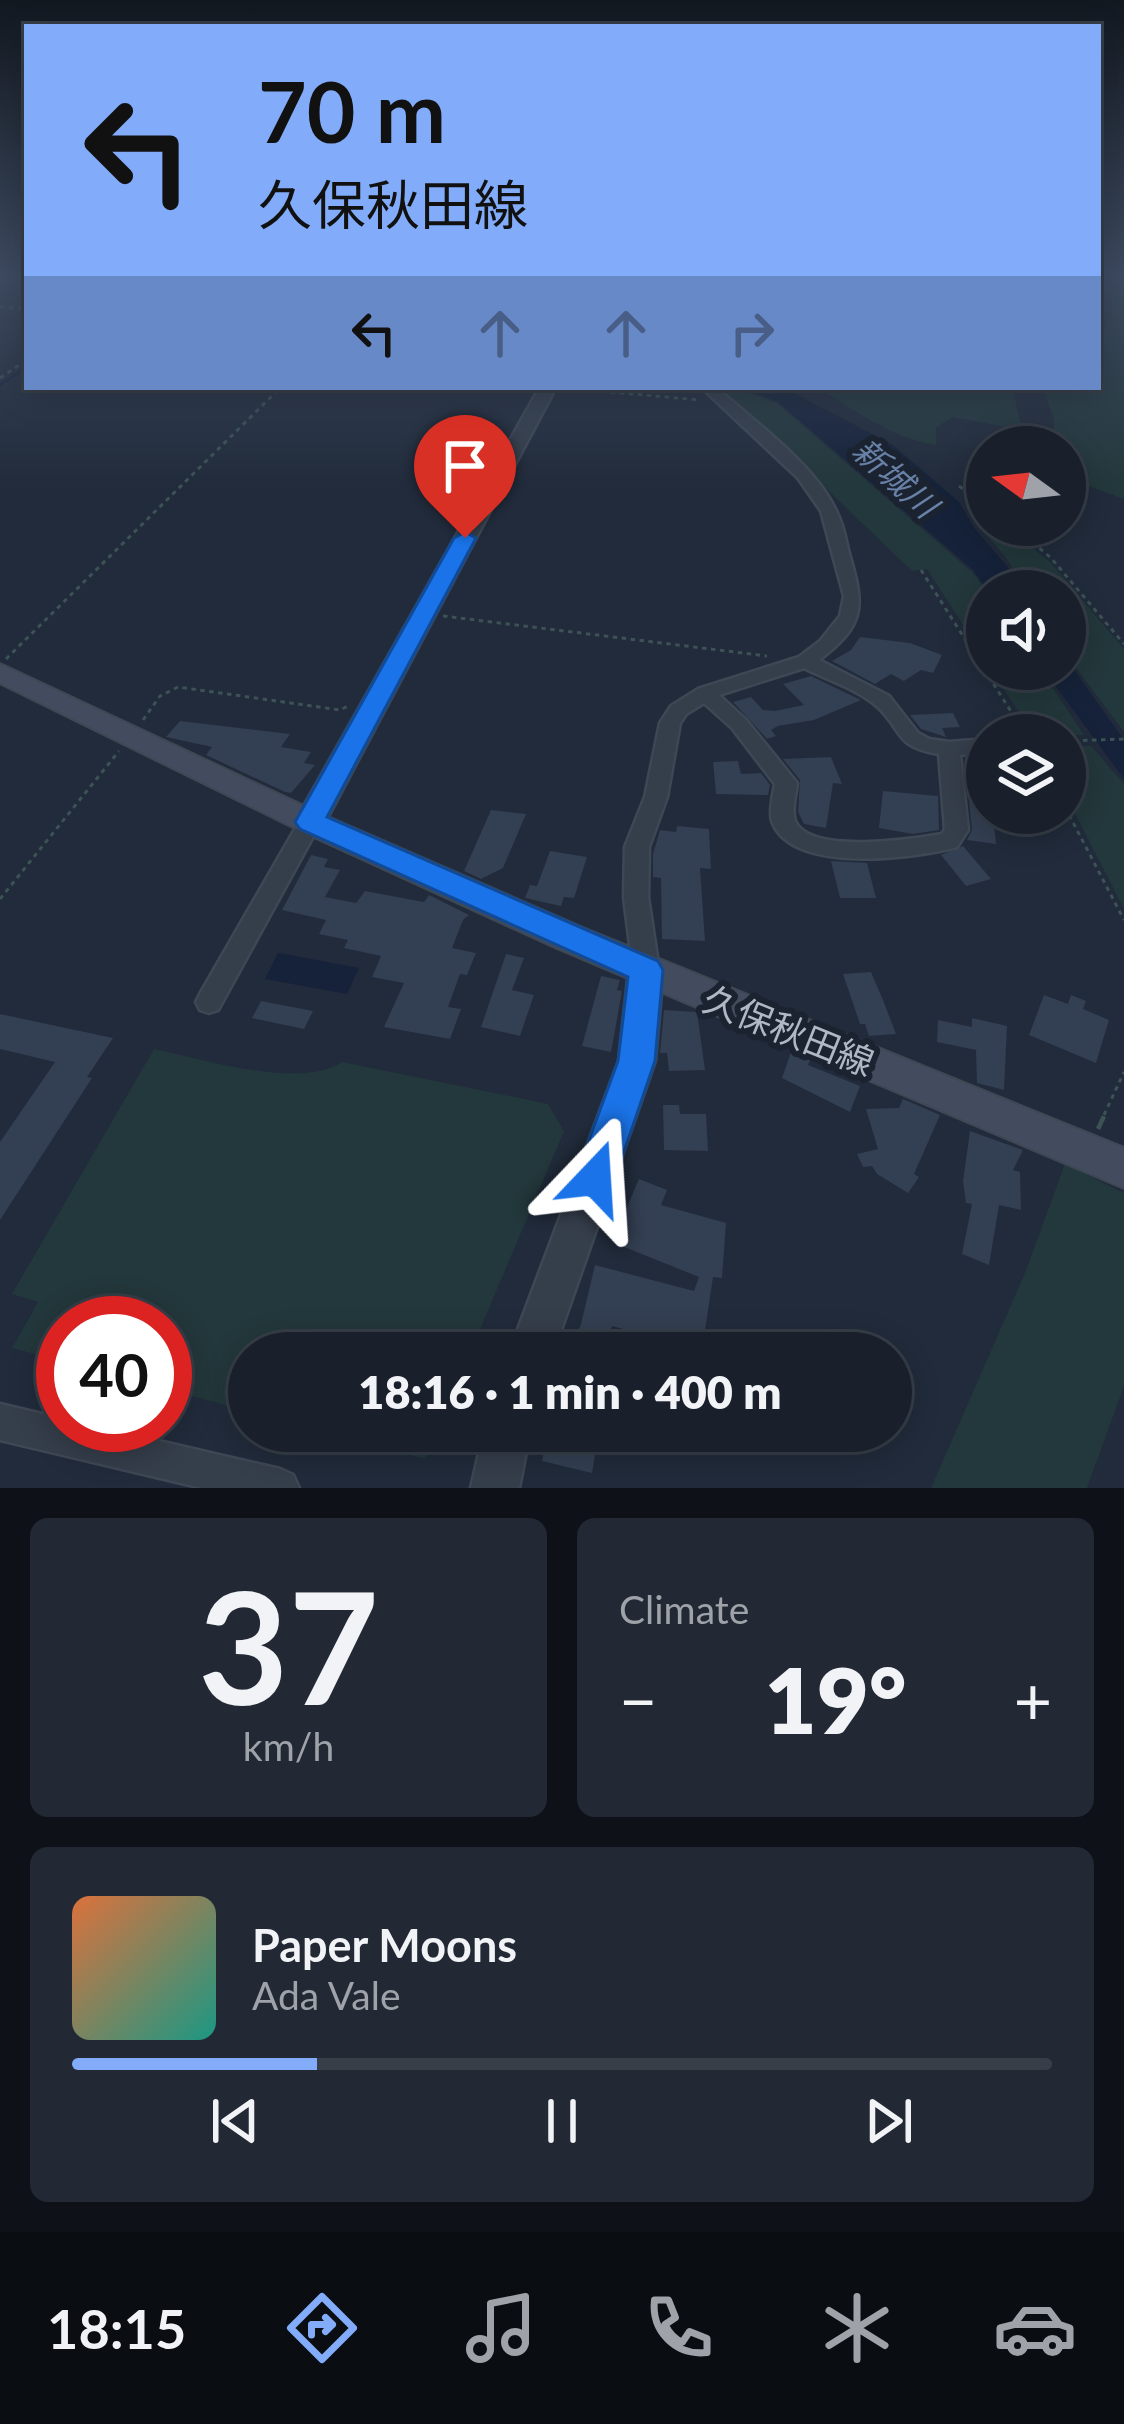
<!DOCTYPE html>
<html lang="en">
<head>
<meta charset="utf-8">
<style>
	body { margin:0; font-family:Lato,"Noto Sans JP",sans-serif; background:#222834; color:#f1f3f6; height:100vh; display:flex; flex-direction:column; font-size:45px; white-space:nowrap }
	* { box-sizing:border-box; margin:0 }
	p { font-size:39px; color:#9fa3a9 }
	.icon { flex:none; width:66px; height:66px; fill:none; stroke:currentColor; stroke-width:2; stroke-linecap:round; stroke-linejoin:round }
	.map { position:relative; height:1488px; overflow:hidden }
	.panel { display:flex; flex-direction:column; gap:30px; padding:30px; background:#0e1218; flex:1 }
	.panel>* { flex:none }
	.banner { position:absolute; left:24px; top:24px; width:1077px; height:366px; border-radius:0px; box-shadow:0 6px 30px #0003,0 0 0 3px #373e48; background:#82acfa; color:#111; overflow:hidden }
	.needle { width:78px; rotate:285deg }
	.fabs { position:absolute; left:966px; top:426px; display:grid; gap:24px }
	.fabs a { display:grid; place-items:center; width:120px; height:120px; border-radius:50%; background:#19202c; box-shadow:0 6px 30px #0003,0 0 0 3px #373e48; font-size:60px }
	.speed { position:absolute; left:36px; top:1296px; display:flex; gap:24px; font-size:60px; font-weight:700; text-align:center }
	.speed>* { display:grid; place-content:center; width:156px; height:156px; border-radius:50%; background:#19202c; box-shadow:0 6px 30px #0003,0 0 0 3px #373e48; line-height:1 }
	.speed .limit { border:18px solid #d22; background:#fff; color:#111 }
	.pin { position:absolute; display:grid; place-items:center; width:102px; height:102px; color:#fff; margin:-123px -51px; border-radius:50% 50% 50% 0; rotate:-45deg; box-shadow:0 0 12px #0007 }
	.pin .icon { rotate:45deg }
	.me { position:absolute; width:132px; margin:-66px; rotate:20deg; stroke-linejoin:round; filter:drop-shadow(0 0 9px #0008) }
	.turn { display:flex; align-items:center; gap:42px; height:252px; padding:0 36px; font-size:54px }
	.turn .icon { width:156px; height:156px; stroke-width:2.5 }
	.turn b { display:block; font-size:84px; line-height:102px }
	.lanes { display:flex; align-items:center; height:114px; padding:0 36px; background:#0003; justify-content:center; gap:60px; direction:ltr }
	.lanes .off { opacity:.35 }
	.big { font-size:90px; font-weight:800; line-height:1.1 }
	.panel .widget { flex:1; display:flex; flex-direction:column; justify-content:center; gap:18px; min-width:0; padding:0 42px; border-radius:18px; background:#222834 }
	.panel .dial { align-items:center; gap:0 }
	.dial b { font-size:156px; line-height:1 }
	.song { display:flex; align-items:center; gap:36px }
	.cover { width:144px; height:144px; border-radius:18px; background:linear-gradient(135deg,hsl(20 70% 55%),hsl(170 70% 35%)) }
	.played { height:12px; border-radius:6px; background:linear-gradient(90deg,#82acfa 25%,#373e48 25%) }
	.keys { display:flex; justify-content:space-around; direction:ltr }
	.heat { display:flex; justify-content:space-between; align-items:center; font-size:66px; direction:ltr }
	.panel .tiles { flex:1; display:grid; gap:30px; grid-template-columns:1fr 1fr }
	.widget:last-child { grid-column:span 2 }
	.trip { position:absolute; left:228px; top:1332px; width:684px; height:120px; border-radius:60px; background:#19202c; box-shadow:0 6px 30px #0003,0 0 0 3px #373e48; font-weight:800; line-height:120px; text-align:center }
	.tabs { display:flex; height:192px; justify-content:space-around; align-items:center; background:#0a0d12; color:#9fa3a9 }
	.tabs .icon { width:84px; height:84px }
	.tabs .selected { color:#82acfa }
	.tabs b { font-size:54px; color:#f1f3f6 }
	.map>svg:first-child { display:block }
</style>
</head>
<body>
<div class="map">
<svg width="1124" height="1488" viewBox="0 0 1124 1488">
	<rect width="100%" height="100%" fill="#212b3b"/>
	<g fill="#23383c">
		<path d="M1104,277H1124V499L1081,483L1065,470V447H1053L1054,420L1043,387H1098V334C1116,320 1116,295 1104,277Z"/>
		<path d="M817,387H1012L1021,425L1012,428L952,417L936,428V445C892,438 854,410 817,387Z"/>
		<path d="M722,389H739L778,404L972,572L987,591V662L927,569L912,571Z"/>
		<path d="M969,500L987,512V525H1006L1051,563L1124,649V732L1065,653V591H1020C1016,553 978,540 969,500Z"/>
		<path d="M991,669H1040L1084,735H1034Z"/>
		<path d="M1065,746H1091L1124,784V909L1065,794Z"/>
		<path d="M154,1049C202,1059 300,1090 342,1062L548,1104L564,1131L470,1353H249V1411L165,1389V1323H63V1361L12,1348L38,1302L12,1294Z"/>
		<path d="M1065,1164L1124,1193V1386L1087,1488H931L1025,1273Z"/>
		<path d="M322,1431H437L425,1459Z"/>
	</g>
	<g fill="#152239">
		<path d="M740,387H782L893,445L959,502L974,528L1012,572L1016,591H988L973,570L778,402Z"/>
		<path d="M1065,657L1124,740V779L1043,669H1065Z"/>
		<path d="M278,953H279L359,968L347,994L265,979Z"/>
	</g>
	<g fill="none" stroke-linecap="round" stroke-linejoin="round">
		<path stroke="#152239" stroke-width="3" d="M0,385L27,367"/>
	</g>
	<g fill="#333f52">
		<path d="M860,637L910,643L942,655L933,673L921,670L904,681L891,674L875,684L832,661L851,650Z"/>
		<path d="M811,676L861,700L814,720L778,726L771,730L776,736L767,739L733,702L751,697L763,710L775,711L804,705L783,684Z"/>
		<path d="M953,713L960,727L942,728L946,737L921,729L910,715Z"/>
		<path d="M180,721L290,734L281,747L311,752L304,763L315,765L291,793L285,792L206,755L212,747L166,737Z"/>
		<path d="M831,757L842,784L833,783L826,828L804,824L798,812L800,780L783,759Z"/>
		<path d="M738,761L741,774L761,773L770,785L768,795L716,794L713,762Z"/>
		<path d="M965,763L981,766L982,777L987,778V815L993,816L996,844L967,840L972,830Z"/>
		<path d="M883,791L938,796L939,830L913,834L879,828Z"/>
		<path d="M491,810L526,814L503,868L481,879L464,871Z"/>
		<path d="M677,826L709,829L711,869L700,868L705,941L662,939L661,878L653,877V854L660,830L676,832Z"/>
		<path d="M963,846L991,879L966,886L941,855Z"/>
		<path d="M550,851L587,857L574,898L564,897L561,906L525,898L530,885L537,886Z"/>
		<path d="M311,855L328,859L324,867L340,870L325,897L356,903L365,891L424,902L429,895L469,915L463,920L452,948L476,953L467,975L460,974L448,1007L461,1009L450,1039L384,1027L404,983L372,977L381,956L344,948L348,940L319,934L326,920L282,910Z"/>
		<path d="M831,861L867,863L876,898H840Z"/>
		<path d="M506,954L524,958L512,990L534,995L520,1036L481,1027Z"/>
		<path d="M871,972L883,1000L896,1034L869,1036L865,1024H860L843,974Z"/>
		<path d="M601,976L620,980L617,990L622,991L611,1052L582,1046Z"/>
		<path d="M1044,995L1068,1004L1071,995L1086,1001L1083,1009L1109,1020L1096,1063L1029,1035Z"/>
		<path d="M261,1001L313,1011L304,1029L252,1018Z"/>
		<path d="M664,1010L697,1012L705,1070L669,1071L667,1053H660Z"/>
		<path d="M0,1014L113,1038L87,1077L92,1078L0,1220V1142L55,1062L0,1049Z"/>
		<path d="M972,1018L1007,1026L1004,1090L977,1083L976,1050L937,1042L938,1020L972,1027Z"/>
		<path d="M791,1052L810,1060L808,1065L860,1086L850,1112L782,1078Z"/>
		<path d="M903,1099L940,1115L914,1174L919,1177L908,1193L877,1174L872,1166L863,1167L857,1154L878,1149L866,1109L899,1108Z"/>
		<path d="M663,1105H679L680,1114H706L708,1151L664,1150Z"/>
		<path d="M970,1131L1023,1150L1013,1170L1020,1172L1021,1210L999,1205L989,1265L962,1254L972,1204L966,1203L963,1181Z"/>
		<path d="M639,1179L667,1190L661,1205L726,1223L722,1278L713,1277L702,1350L612,1326L607,1343L601,1342L598,1353L564,1349L569,1331L577,1334L581,1324L595,1265L694,1291L699,1277L612,1242Z"/>
		<path d="M548,1431H599L592,1473L542,1461Z"/>
	</g>
	<g fill="none" stroke-linecap="round" stroke-linejoin="round">
		<defs>
			<g id="minor">
				<path d="M701,387H716C753,421 817,466 837,513C844,526 846,543 850,557C865,608 864,626 819,660L889,696L918,733L929,739L949,742L987,739V753L960,755L968,830L957,847C915,858 791,875 772,821C769,810 773,795 775,784L732,728L704,703L686,714L680,723L667,797L649,847L648,897L659,970L655,977L646,980L637,977L633,970L624,897L625,847L645,797L660,723L671,706L698,689L799,657L820,641L840,616L844,596L821,511L798,478ZM804,668C826,679 854,688 873,703C904,727 890,746 939,754L945,829L942,834C913,839 810,855 795,821C791,810 796,794 797,783L746,720L719,695Z"/>
				<path d="M310,814L318,817L321,822L218,1010L209,1013L200,1010L196,1002L200,994L302,817Z"/>
				<path d="M0,1404L63,1419V1425H90L280,1469L293,1475L299,1488H202L0,1440Z"/>
			</g>
			<g id="tertiary">
				<path d="M540,387H556L325,822L320,829H300L295,822Z"/>
				<path d="M646,957L658,961L663,970L655,1061L553,1353H509L619,1061L629,970L634,961Z"/>
				<path d="M484,1431H530L519,1488H471Z"/>
			</g>
			<path id="secondary" d="M0,664L321,814L583,928L1124,1148V1188L557,948L299,830L0,683Z"/>
		</defs>
		<use href="#minor" stroke="#3e4754" stroke-width="5"/>
		<use href="#tertiary" stroke="#3e4754" stroke-width="5"/>
		<use href="#secondary" stroke="#3e4754" stroke-width="4"/>
		<g stroke="#3c5254" stroke-width="3" stroke-dasharray="4.5 4.5" stroke-linecap="butt">
			<path d="M0,307L27,309"/>
			<path d="M0,378L27,360"/>
			<path d="M566,388L700,400"/>
			<path d="M959,486L987,507"/>
			<path d="M1012,525L1051,558L1124,644"/>
			<path d="M921,570L1026,735"/>
			<path d="M443,616L767,656"/>
			<path d="M6,659L281,387"/>
			<path d="M143,720L160,696L178,687L340,710L350,705"/>
			<path d="M1065,741L1124,739"/>
			<path d="M1065,807L1124,920"/>
			<path d="M0,899L119,751"/>
			<path d="M1104,1115L1124,1072"/>
		</g>
		<path stroke="#3c5254" stroke-width="4.5" stroke-dasharray="14 14" stroke-linecap="butt" d="M1098,1129L1106,1112"/>
		<use href="#minor" fill="#353e4b" fill-rule="evenodd"/>
		<use href="#tertiary" fill="#353e4b" fill-rule="evenodd"/>
		<use href="#secondary" fill="#434c5e" fill-rule="evenodd"/>
	</g>
	<linearGradient id="sky" x2="0" y2="1"><stop stop-color="#121820"/><stop offset="0.57" stop-color="#3d4a60"/><stop offset="1" stop-color="#3d4a60" stop-opacity="0"/></linearGradient>
	<rect width="1124" height="485" fill="url(#sky)"/>
	<path fill="#1a73e8" stroke="#114b97" stroke-width="3" d="M465,532L476,538L327,817L658,961L663,970L655,1061L615,1178L609,1190L595,1196L581,1190L575,1178L618,1061L628,977L300,829L295,822L454,538Z"/>
	<g text-anchor="middle" dominant-baseline="central" stroke-width="12" stroke-linejoin="round" paint-order="stroke">
		<g font-size="33" font-style="italic" fill="#6881a7" stroke="#1b2330">
			<text transform="translate(896 477) rotate(42)">新城川</text>
		</g>
		<g font-size="36" fill="#b0b8c7" stroke="#1b2330">
			<text transform="translate(789 1030) rotate(22)">久保秋田線</text>
		</g>
	</g>
</svg>
<div class="fabs">
<a><svg class="needle" viewBox="-14 -14 28 28"><path d="M0-13l5 13h-10z" fill="#e53935"/><path d="M0 13l5-13h-10z" fill="#9fa3a9"/></svg></a>
<a><svg class="icon" aria-label="sound" viewBox="0 0 24 24"><path d="M4 9h4l5-4v14l-5-4H4zM17 9q2 3 0 6"/></svg></a>
<a><svg class="icon" aria-label="layers" viewBox="0 0 24 24"><path d="M12 4l9 5-9 5-9-5zM3 14l9 5 9-5"/></svg></a>
</div>
<div class="speed"><div class="limit">40</div></div>
<div class="pin" style="left:465px;top:538px;background:#d93025"><svg class="icon" aria-label="arrive" viewBox="0 0 24 24"><path d="M6 21V4h12l-3 4 3 4H6"/></svg></div>
<svg class="me" style="left:595px;top:1178px" viewBox="-20 -20 40 40"><path d="M0-17L14 15 0 8-14 15z" fill="#1a73e8" stroke="#fff" stroke-width="4"/></svg>
<div class="trip">18:16 · 1 min · 400 m</div>
<div class="banner">
<div class="turn"><svg class="icon" aria-label="left" viewBox="0 0 24 24"><path d="M17 20v-9H6M10 6l-5 5 5 5"/></svg><div><b>70 m</b>久保秋田線</div></div>
<div class="lanes"><svg class="icon" aria-label="left" viewBox="0 0 24 24"><path d="M17 20v-9H6M10 6l-5 5 5 5"/></svg><svg class="icon off" aria-label="ahead" viewBox="0 0 24 24"><path d="M12 20V5M6 11l6-6 6 6"/></svg><svg class="icon off" aria-label="ahead" viewBox="0 0 24 24"><path d="M12 20V5M6 11l6-6 6 6"/></svg><svg class="icon off" aria-label="right" viewBox="0 0 24 24"><path d="M7 20v-9h11M14 6l5 5-5 5"/></svg></div>
</div>
</div>
<section class="panel">
<div class="tiles">
<div class="widget dial"><b>37</b><p>km/h</p></div>
<div class="widget"><p>Climate</p>
<div class="heat"><a>−</a><b class="big">19°</b><a>+</a></div>
</div>
<div class="widget">
<div class="song"><i class="cover"></i><div><b>Paper Moons</b><p>Ada Vale</p></div></div>
<div class="played"></div>
<div class="keys"><svg class="icon" aria-label="previous" viewBox="0 0 24 24"><path d="M18 5L8 12l10 7zM5 5v14"/></svg><svg class="icon" aria-label="pause" viewBox="0 0 24 24"><path d="M8 5v14M16 5v14"/></svg><svg class="icon" aria-label="next" viewBox="0 0 24 24"><path d="M6 5l10 7-10 7zM19 5v14"/></svg></div>
</div>
</div>
</section>
<nav class="tabs">
<b>18:15</b>
<svg class="icon selected" aria-label="directions" viewBox="0 0 24 24"><path d="M12 3l9 9-9 9-9-9zM9 14v-3h6M13 9l2 2-2 2"/></svg>
<svg class="icon" aria-label="music" viewBox="0 0 24 24"><path d="M9 18V5l10-2v13"/><circle cx="6" cy="18" r="3"/><circle cx="16" cy="16" r="3"/></svg>
<svg class="icon" aria-label="phone" viewBox="0 0 24 24"><path d="M5 4h4l2 5-3 2q2 4 5 5l2-3 5 2v4C11 20 4 13 5 4z"/></svg>
<svg class="icon" aria-label="climate" viewBox="0 0 24 24"><path d="M12 3v18M4 7l16 10M4 17L20 7"/></svg>
<svg class="icon" aria-label="car" viewBox="0 0 24 24"><path d="M5 17H2v-5l4-1 3-4h7l3 4 3 1v5h-3M9 17h6M6 11h13"/><circle cx="7" cy="17" r="2"/><circle cx="17" cy="17" r="2"/></svg>
</nav>
</body>
</html>
